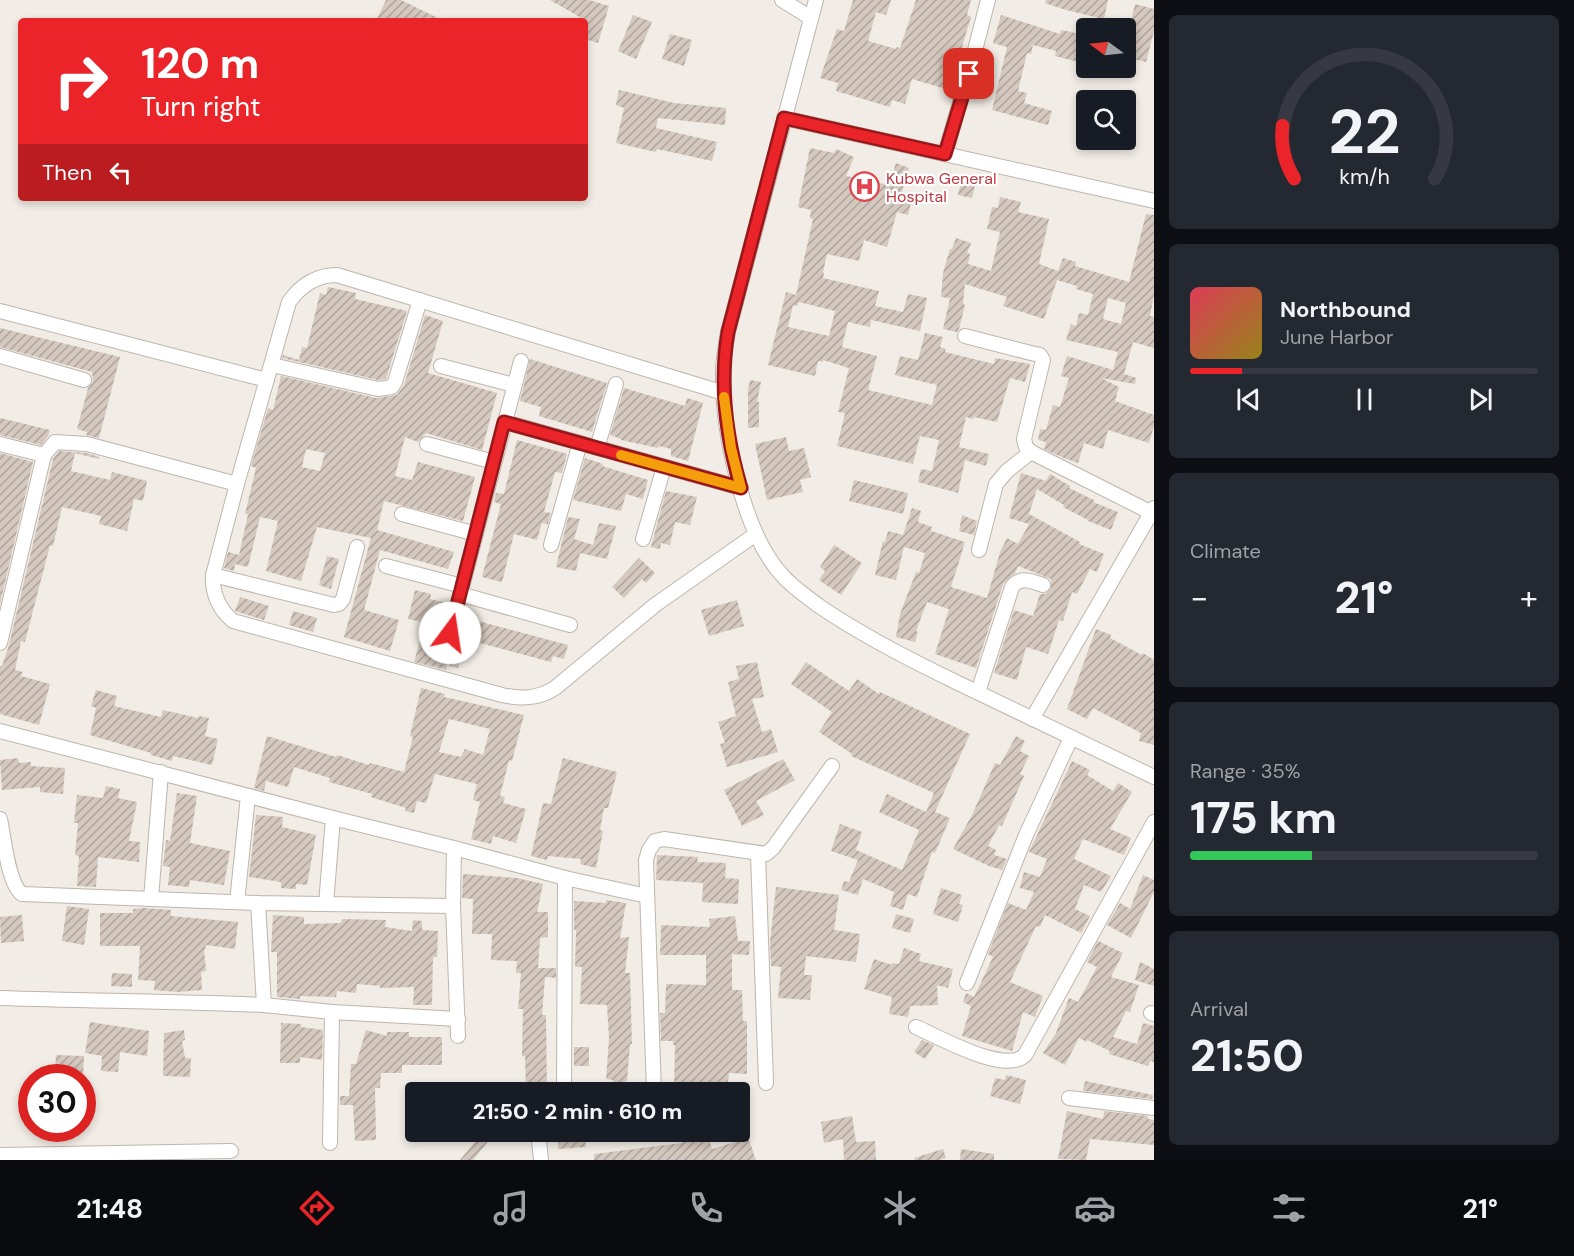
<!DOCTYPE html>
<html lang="en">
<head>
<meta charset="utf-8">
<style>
	body { margin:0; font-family:"DM Sans",sans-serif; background:#242831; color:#f1f3f6; height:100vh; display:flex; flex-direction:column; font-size:22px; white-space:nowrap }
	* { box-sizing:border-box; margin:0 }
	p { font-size:20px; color:#9ea1a6 }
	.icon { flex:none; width:33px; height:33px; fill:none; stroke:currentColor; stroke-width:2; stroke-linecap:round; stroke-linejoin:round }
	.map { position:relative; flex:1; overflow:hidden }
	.drawer { display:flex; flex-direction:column; gap:15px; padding:15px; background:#0d0f14; width:420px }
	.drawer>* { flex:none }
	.hud { position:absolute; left:18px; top:18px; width:570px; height:183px; border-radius:6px; box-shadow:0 3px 9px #0003; background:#ea2428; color:#fff; overflow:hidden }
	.needle { width:39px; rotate:285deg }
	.controls { position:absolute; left:1076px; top:18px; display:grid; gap:12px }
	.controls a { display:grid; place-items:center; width:60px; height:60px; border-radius:6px; background:#171b24; box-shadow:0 3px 9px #0003; font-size:30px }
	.speed { position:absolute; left:18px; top:1064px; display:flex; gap:12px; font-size:30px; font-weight:700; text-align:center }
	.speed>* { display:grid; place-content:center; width:78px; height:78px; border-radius:50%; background:#171b24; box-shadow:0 3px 9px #0003; line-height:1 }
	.speed .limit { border:9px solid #d22; background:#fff; color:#111 }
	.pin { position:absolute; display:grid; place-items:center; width:51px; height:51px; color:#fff; margin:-26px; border-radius:12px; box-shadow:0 3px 9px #0006 }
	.me { position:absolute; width:66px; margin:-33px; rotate:14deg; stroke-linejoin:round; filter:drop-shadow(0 0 4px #0008) }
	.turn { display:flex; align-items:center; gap:21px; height:126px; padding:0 24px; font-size:27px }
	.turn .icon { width:78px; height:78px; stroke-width:2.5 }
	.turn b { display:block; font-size:42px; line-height:51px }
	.then { display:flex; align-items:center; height:57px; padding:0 24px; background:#0003; gap:12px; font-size:22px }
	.big { font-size:45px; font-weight:800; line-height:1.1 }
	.drawer .card { flex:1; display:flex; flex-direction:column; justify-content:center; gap:9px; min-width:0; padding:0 21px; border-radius:9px; background:#242831 }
	.drawer .dial { align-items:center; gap:0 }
	.dial svg { height:156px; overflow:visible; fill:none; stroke:#363941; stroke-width:7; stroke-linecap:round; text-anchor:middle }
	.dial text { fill:#f1f3f6; stroke:none }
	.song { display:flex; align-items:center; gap:18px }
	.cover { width:72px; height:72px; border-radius:9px; background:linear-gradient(135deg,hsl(350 70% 55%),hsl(50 70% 35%)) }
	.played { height:6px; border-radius:3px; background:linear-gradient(90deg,#ea2428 15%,#363941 15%) }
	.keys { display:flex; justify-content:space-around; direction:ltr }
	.heat { display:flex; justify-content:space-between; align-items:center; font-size:33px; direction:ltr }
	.charge { height:9px; border-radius:4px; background:linear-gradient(90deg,#34c759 35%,#363941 0) }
	.trip { position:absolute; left:405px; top:1082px; width:345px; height:60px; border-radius:6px; background:#171b24; box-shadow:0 3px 9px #0003; font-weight:800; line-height:60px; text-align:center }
	.tabs { display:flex; height:96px; justify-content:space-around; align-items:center; background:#090b0e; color:#9ea1a6 }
	.tabs .icon { width:42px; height:42px }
	.tabs .on { color:#ea2428 }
	.tabs b { font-size:27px; color:#f1f3f6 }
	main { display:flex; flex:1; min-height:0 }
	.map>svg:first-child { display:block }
</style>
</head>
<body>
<main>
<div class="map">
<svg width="1154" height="1160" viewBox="0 0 1154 1160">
	<defs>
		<pattern id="building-hatch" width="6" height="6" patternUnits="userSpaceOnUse" patternTransform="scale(1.5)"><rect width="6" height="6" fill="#d5c8bf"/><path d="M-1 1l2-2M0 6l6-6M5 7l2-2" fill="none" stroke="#aea49c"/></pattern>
	</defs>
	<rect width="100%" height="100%" fill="#f1ece5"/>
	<g fill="url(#building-hatch)" fill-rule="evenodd">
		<path d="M386,0H401L444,21H376Z"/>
		<path d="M550,0H589L609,6L598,43L585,39V20Z"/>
		<path d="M853,0H891L886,15L876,12L868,41L896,49L897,47L900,48L916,0H971L967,15L971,17L949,90L912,79L905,104L892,100L890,107L836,91L838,83L820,78L837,29L844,31Z"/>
		<path d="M1046,0H1108L1104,19L1066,10L1045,3Z"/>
		<path d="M1135,4L1154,9V31L1146,62L1125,57V46Z"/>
		<path d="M633,15L652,22L636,59L618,51Z"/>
		<path d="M1001,15L1060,34L1061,30L1086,35V64L1055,56L1056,51L1033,45L1031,54L1027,53L1018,91L1027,93L1024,103L1052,111L1048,125L992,110L1007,47L993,43Z"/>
		<path d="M670,34L692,40L684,66L662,59Z"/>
		<path d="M619,90L674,103L726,108L725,125L658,118L656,128L717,142L712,161L657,149L656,152L616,143L624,108L616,105Z"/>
		<path d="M810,148L834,153L836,149L854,157L846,176L889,185L896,163L909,168L901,196L912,199L908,215L897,212L887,247L864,240L859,261L827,254L823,272L824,273L823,278L879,291L875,306L903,312L908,294L927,298L920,331L871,320L870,327L848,322L842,347L877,356L868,390L932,405L937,385L895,375L900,356L918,360L925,333L943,337L940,347L946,349L945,352L994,364L995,358L1030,364L1025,382L1010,378L997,422L974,417L973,419L966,417L959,447L989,454L986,466L965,460L958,493L918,482L921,469L932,471L939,440L920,436L913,464L837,446L845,413L838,412L849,368L823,360V362L818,361L815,376L768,365L786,292L796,295L813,219L810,218L811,210L798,207ZM799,302L835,311L829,336L788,327L793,305L797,306Z"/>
		<path d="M962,178L976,181L972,198L958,195Z"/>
		<path d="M1000,197L1021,202L1018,212L1049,219L1039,264L1058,271L1063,258L1076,262L1075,266L1129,282L1146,214L1154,215V295L1150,316L1154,317V348L1133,342L1124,374L1136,378L1135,384L1101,378L1119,387L1115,401L1154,415V426L1149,443L1108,430L1103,449L1084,443L1078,463L1064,458L1044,449L1046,442L1038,440L1040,429L1046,430L1053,405L1060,407L1069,378L1061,376L1067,356L1113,370L1118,352L1066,340L1071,324L1076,326L1079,313L1088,315L1093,294L1076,289L1077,286L1057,280L1044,319L1003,306L1007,297L965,284L963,304L965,305L959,329L957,332L943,329L950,298L941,297L943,273L950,249H952L956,238L971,243L967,253L970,254L968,264L991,271L1000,232L987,229L992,207L998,208ZM1108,298L1126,303L1121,324L1103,319Z"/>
		<path d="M328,287L356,293L355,299L407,311L386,379L378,380L282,358L283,355L299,360L302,347L307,348L320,293L326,295Z"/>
		<path d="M425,315L443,321L428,373L497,393L482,450L426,433L418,442L405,437L395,476L412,480L418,462L475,477L463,521L384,501L377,530L454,552L448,569L380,550L364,610L399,620L390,651L344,637L371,538L317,527L301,581L266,571L278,521L260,517L248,567L235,564L234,571L224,568L228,552L239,555L248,514H245L256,468L251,466L268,408L273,410L281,376L376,398L397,395L404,385ZM306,449L325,453L320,471L302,467Z"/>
		<path d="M0,328L120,357L99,438L86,435L87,432L77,429L88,388L93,382L92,372L0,347Z"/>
		<path d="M530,359L607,383L592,432L539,416L541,407L520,401Z"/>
		<path d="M750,380L761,382L757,402H759V427L748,428V390Z"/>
		<path d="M624,388L685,406L687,398L703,403L688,461L671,456V449L659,446L658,448L621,440V439L610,435Z"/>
		<path d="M0,418L50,430L48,436L41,445L0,435Z"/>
		<path d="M786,437L789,451L804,448L811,477L800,480L803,492L767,500L755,444Z"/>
		<path d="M517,440L567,454L562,473L555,472L544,512L551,513L548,524L542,523L537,540L514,534L502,582L482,577L501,504L494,502L496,493L504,494Z"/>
		<path d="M59,451L86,453L99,457V459L75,453L71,471L110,480L112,472L147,481L143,501L134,499L127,531L99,524L101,516L62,507L53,546L50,545L25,642L21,641L15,670L23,672L21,676L50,684L39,725L0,714V666H2L9,645L53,459Z"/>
		<path d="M0,453L33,462L0,604Z"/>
		<path d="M585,458L603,464L602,466L648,480L643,499L626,494L621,511L573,500Z"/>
		<path d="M1021,473L1046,481L1050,474L1070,486L1069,488L1094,500L1093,502L1118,512L1111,530L1088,521V520L1063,507L1064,505L1037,489L1029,514L1080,542L1079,544L1104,554L1097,572L1090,569L1077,594L1072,592L1063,621L1059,620L1048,654L1026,647L1017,680L994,673L1014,610L1033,616L1040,594H1045L1051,588V579L1018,566L1015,573L1003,584L976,668L935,654L949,609L927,602L916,631L918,632L915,642L896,637L900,614L916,572L919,573L925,553L904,547L896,580L875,575L883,541L885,542L888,531L903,535L912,508L921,511L918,522L932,527L931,531L965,542L951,587L987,598L1000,552L1007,538L1018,544L1029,524L1009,518Z"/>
		<path d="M854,480L908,493L903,514L849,501Z"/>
		<path d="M666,491L697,497L690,525L675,522L670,545L661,543L660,549L651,547Z"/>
		<path d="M962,515L977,521L974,535L959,531Z"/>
		<path d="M568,517L580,519L574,539L593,545L599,523L616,526L607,559L580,553L576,571L556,567Z"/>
		<path d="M834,545L862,563L841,595L819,580L825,571L820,567Z"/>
		<path d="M327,556L339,559L331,589L319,585Z"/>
		<path d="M639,558L655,573L646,583L642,579L624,598L612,587Z"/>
		<path d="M415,590L431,594L430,599L446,603L441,635L447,641L457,639L463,617L568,645L564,659L553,656L551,662L465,639L458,668L447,665L446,670L414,662L425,623L408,619Z"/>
		<path d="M240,597L269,606L264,620L235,611Z"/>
		<path d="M737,600L744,626L709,636L701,610Z"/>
		<path d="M293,611L317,618L313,632L289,625Z"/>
		<path d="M1096,629L1111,635L1110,638L1142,655L1143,653L1154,660V745L1139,741L1141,733L1093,708L1087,719L1067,709Z"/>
		<path d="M757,662L764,697L752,699L762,732L771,729L778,752L727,767L720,744L725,743L718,722L736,716L728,682L739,679L736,666Z"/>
		<path d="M806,662L849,691L857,679L879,694L880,692L970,734L935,812L950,818L935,853L932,852L917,897L908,894L903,910L890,906L894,892L863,879L858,895L841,890L844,881L849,882L858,860L831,851L840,824L862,832L856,850L902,870L919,830L879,812L887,794L926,812L934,793L851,756L852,754L819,732L832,712L791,684Z"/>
		<path d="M421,688L445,694L444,697L524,715L512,761L509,760L500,796L505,797L503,803L526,809L516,843L493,836L491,844L471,839L480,802L473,800L477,784L435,774L426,803L417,801L414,813L405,811L406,808L371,797L372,794L329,782L330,778L294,767L288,787L266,781L264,791L254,788L267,736L336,757L337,755L369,765L370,763L404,772L413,737L410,736ZM449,719L490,729L483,755L465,749L461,757L439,752Z"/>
		<path d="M96,690L117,696L114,706L161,717L163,710L198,718L199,716L209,718L205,736L218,739L212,765L173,756L172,761L151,755V753L90,735L96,708L91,706Z"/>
		<path d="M1016,736L1025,741L1020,751L1029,756L1020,774L1024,776L1002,826L999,825L988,846L996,850L994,855L1007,859L1002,870L989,866L953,849L972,815L995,763L1000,765Z"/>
		<path d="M18,758L19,763L31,762V766L65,768L63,794L40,792V787L2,790L0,760Z"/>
		<path d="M563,758L617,772L608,808H604L600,830L603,831L596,868L580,864L581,859L548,856L547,860L531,856L543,803L551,804Z"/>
		<path d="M783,759L795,780L756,801L764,815L742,826L724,790Z"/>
		<path d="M1072,761L1090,770L1087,775L1113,791L1118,783L1132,792L1110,829L1131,838L1124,855L1083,839L1074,859L1111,876L1101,892L1084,885L1075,909L1090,916L1081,933L1045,915L1040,927L1036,926L1010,982L1043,996L1035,1017L1023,1012L1012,1051L962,1036L971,1006L963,1002L966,993L974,997L993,957L988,954L1008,903L1026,910L1034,892L1020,888L1024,872L1040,877L1047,859L1029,852Z"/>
		<path d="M106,786L120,789L118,798L137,802L129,841L140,842L139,862L98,857L96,887L77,886L79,856L75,855L78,823H74L77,795L103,798Z"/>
		<path d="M177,793L197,796L190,843L230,851L224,885L190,880L189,887L168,885L170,867L163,866L166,840L170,841Z"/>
		<path d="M256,815L283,817L282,827L316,835L307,885L296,884V889L281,888V882L249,877Z"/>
		<path d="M657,855L698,857L697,862L726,863L725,878L739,879L738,904L702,902L703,883L656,880Z"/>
		<path d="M463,874L517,878L543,884L537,912H548V937L540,938L538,968H556V978L545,977L542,1015H546L547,1092H526L525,1056H522L523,1009H518L521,973H516L517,961L491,960L492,934H472L473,899L462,898Z"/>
		<path d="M1143,875L1154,880V892L1131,938L1107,925L1120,903L1130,909Z"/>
		<path d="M776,887L839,895L834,930L860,934L856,962L806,956L804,975H812L810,1000L778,998L781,967L771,966L770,942Z"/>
		<path d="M941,888L962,895L959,904L963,905L958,922L933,914Z"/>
		<path d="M606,900L626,903L620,938L629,937L625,973H630L632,1044H630L627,1081H625L624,1092H612L613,1080L606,1079L609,1039L607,1005L580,1004L582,967H575L576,930H574V901L606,903Z"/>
		<path d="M67,906L89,909L84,945L62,941Z"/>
		<path d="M144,908L171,910V916L238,922L235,949L206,945L205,950H204L206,971L201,972L202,990L177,992L154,990L155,981L138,980L140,946H100V913H133V909Z"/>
		<path d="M896,914L914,919L910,933L892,928Z"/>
		<path d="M22,915L24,941L1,943L0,917Z"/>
		<path d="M273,915L304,917V924L341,923L342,919L386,920L385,927L412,931L413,920L422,921V930L438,931L437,957H433L432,1005H413L414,987L380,988V986L357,984L356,993L337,991L336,997L300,996V999L277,997V952H271Z"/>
		<path d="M735,916L738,941H750L749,955L732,954V990H742L743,1021H747V1074L729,1073L727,1092H674L675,1045H673V1041H661L660,1013H665L666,984L706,985V955H660L661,925L710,927L709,919Z"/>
		<path d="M1098,941L1123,953L1111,977L1139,985L1130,1012L1126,1011L1113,1037L1137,1044L1143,1023L1154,1026V1062L1150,1061L1148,1066L1109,1054L1110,1051L1087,1040V1042L1079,1038L1065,1065L1043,1053L1056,1033L1069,998L1078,1002L1097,967L1087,962Z"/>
		<path d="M904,948L921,954L919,961L953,969L948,988L937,985L938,1005L910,1006L908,1017L889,1014L892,997L864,989L874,959L892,965V963L899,964Z"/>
		<path d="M1140,962L1154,969V986L1135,980Z"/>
		<path d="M112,973L132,974V987L111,986Z"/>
		<path d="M90,1022L149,1031L147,1056L120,1052L118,1072L101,1071L102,1056L85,1053Z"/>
		<path d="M281,1023L301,1024V1027L323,1030L322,1060L300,1057V1063H280Z"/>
		<path d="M184,1030L185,1040L182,1041L185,1058H191L190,1077L163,1076L164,1033Z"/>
		<path d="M366,1030L387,1036V1032H409V1037H442V1065H402V1073H381L380,1088H375L376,1140L355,1141L353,1105H340V1096H349L351,1064H356Z"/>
		<path d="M922,1040L934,1045L925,1059L914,1052Z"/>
		<rect x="574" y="1047" width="15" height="19"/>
		<path d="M56,1055L84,1056L83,1076L55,1074Z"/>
		<path d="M1006,1075L1026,1080L1020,1104L990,1096L995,1078L1005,1080Z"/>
		<path d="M1085,1081L1153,1095L1152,1099L1083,1091Z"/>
		<path d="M1067,1111L1103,1119L1104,1111L1148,1116V1119L1154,1120V1145L1090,1139L1086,1160L1058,1159Z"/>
		<path d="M852,1116L856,1142L875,1141L876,1160H844L843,1139L824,1143L821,1122Z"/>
		<path d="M484,1131H497L473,1160H460Z"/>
		<path d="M547,1131H584L586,1147L558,1149V1141H548Z"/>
		<path d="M731,1131H746L756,1160H594V1154L682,1143L681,1140L707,1133L712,1149L735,1142Z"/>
		<path d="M943,1149L946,1158L939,1160H915L914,1158Z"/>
		<path d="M961,1149L994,1154V1160H960Z"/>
	</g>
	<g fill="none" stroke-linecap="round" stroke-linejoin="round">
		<defs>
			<g id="street">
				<path d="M782,0L811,18"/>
				<path d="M816,0L728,332C726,345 723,359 723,372C722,430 742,530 781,574C792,587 806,596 819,606C863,636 910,660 958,683C1023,714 1088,746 1154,777"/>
				<path d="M784,118L1154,201"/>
				<path d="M945,154L974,54L988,0"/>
				<path d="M0,311L267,380"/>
				<path d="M965,336L1031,353L1040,355L1043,360L1024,439L1026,447L1031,452L1152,513"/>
				<path d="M0,356L84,380"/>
				<path d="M272,365L378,389L392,387L395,382L420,300"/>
				<path d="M441,366L514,385"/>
				<path d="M724,393L337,275C316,275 301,285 289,302L237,484L213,575C212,594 219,609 233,621L502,695C521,699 538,699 555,688L655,605L756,534"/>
				<path d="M505,422L741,488"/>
				<path d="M0,444L44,455L0,643"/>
				<path d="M427,444L494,462"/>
				<path d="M597,448L616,384"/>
				<path d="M44,455L55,442L87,444L237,484"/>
				<path d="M402,514L476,534"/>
				<path d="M643,539L664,467"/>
				<path d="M551,545L580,443"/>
				<path d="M979,550L996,484L1007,471L1031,452"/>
				<path d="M386,566L462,586"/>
				<path d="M213,575L334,605L339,604L343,599L357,547"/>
				<path d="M460,594L570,625"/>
				<path d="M450,633L521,361"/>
				<path d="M978,692L1012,587C1021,576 1030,581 1043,585"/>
				<path d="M1032,719L1154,508"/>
				<path d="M0,731L333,818L454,848L565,878L647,896"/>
				<path d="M0,819C4,837 8,884 22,894L258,903L453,906"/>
				<path d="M454,848L453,906L458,1036"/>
				<path d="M758,854L766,1083"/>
				<path d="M151,899L161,772"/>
				<path d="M237,902L248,796"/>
				<path d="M258,903L264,1005L332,1012L458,1019"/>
				<path d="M326,904L333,818"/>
				<path d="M967,983L1026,835L1071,738"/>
				<path d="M0,998C88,1001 176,1001 264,1005"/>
				<path d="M1151,1013L1154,1014"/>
				<path d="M916,1027C939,1037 1005,1075 1025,1055L1154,822"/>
				<path d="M564,1091L565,878"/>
				<path d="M654,1092L646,860L649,850L655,841L664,839L766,854L773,848L832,766"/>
				<path d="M1069,1098L1154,1108"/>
				<path d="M538,1131L541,1160"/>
				<path d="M330,1143L332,1012"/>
				<path d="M0,1155L231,1151"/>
			</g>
		</defs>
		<use href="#street" stroke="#bfb5ac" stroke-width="16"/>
		<use href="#street" stroke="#fff" stroke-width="14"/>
	</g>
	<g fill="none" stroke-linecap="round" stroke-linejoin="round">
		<defs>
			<path id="route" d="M450,633L504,422L741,488C726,437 719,385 728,332L784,118L945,154L969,74"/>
		</defs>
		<use href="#route" stroke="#98171a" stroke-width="15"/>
		<use href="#route" stroke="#ea2428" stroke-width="10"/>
		<path stroke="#f59e0b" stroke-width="10" d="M621,455L741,488L731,448L724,397"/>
	</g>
	<defs>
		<symbol id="hospital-ring" viewBox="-11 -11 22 22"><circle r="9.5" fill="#fff" stroke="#e0444e" stroke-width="1.5"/><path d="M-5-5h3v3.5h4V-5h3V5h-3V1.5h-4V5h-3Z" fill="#e0444e"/></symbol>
	</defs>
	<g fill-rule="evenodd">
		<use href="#hospital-ring" x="848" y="170" width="33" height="33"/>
	</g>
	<g text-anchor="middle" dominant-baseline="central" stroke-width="4.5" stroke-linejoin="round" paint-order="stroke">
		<g font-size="16" fill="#be3a42" stroke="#fff" text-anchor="start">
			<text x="886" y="178">Kubwa General<tspan x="886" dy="18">Hospital</tspan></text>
		</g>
	</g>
</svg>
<div class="controls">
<a><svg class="needle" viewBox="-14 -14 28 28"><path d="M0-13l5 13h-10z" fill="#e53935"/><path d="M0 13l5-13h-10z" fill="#9ea1a6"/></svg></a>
<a><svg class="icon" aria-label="search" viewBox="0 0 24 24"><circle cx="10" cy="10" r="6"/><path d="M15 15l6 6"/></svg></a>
</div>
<div class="speed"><div class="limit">30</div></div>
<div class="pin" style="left:969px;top:74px;background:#d93025"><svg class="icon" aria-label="arrive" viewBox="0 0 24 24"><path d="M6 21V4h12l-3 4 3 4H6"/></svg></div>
<svg class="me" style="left:450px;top:633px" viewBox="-20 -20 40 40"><circle r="19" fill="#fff"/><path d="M0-13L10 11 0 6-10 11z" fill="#ea2428"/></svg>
<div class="trip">21:50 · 2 min · 610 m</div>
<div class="hud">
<div class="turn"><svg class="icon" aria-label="right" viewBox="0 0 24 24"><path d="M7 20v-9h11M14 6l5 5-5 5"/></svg><div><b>120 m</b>Turn right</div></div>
<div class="then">Then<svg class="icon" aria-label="left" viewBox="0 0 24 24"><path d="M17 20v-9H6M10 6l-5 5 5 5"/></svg></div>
</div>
</div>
<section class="drawer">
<div class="card dial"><svg viewBox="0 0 100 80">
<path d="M14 69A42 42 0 1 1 86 69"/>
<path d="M14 69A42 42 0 0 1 8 42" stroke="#ea2428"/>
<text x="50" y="56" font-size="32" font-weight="700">22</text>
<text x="50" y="72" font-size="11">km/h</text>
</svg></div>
<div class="card">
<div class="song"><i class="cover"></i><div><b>Northbound</b><p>June Harbor</p></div></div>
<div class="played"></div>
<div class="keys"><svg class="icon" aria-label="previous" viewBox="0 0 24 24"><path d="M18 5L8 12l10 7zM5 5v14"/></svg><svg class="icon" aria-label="pause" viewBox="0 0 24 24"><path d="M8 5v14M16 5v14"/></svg><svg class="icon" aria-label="next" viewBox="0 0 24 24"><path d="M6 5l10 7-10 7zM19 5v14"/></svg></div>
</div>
<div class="card"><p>Climate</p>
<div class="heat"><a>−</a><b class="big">21°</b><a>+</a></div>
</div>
<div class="card"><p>Range · 35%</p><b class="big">175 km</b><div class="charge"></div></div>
<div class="card"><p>Arrival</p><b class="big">21:50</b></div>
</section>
</main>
<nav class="tabs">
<b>21:48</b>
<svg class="icon on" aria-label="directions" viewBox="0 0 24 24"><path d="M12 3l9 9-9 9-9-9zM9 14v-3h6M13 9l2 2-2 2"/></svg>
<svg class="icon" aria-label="music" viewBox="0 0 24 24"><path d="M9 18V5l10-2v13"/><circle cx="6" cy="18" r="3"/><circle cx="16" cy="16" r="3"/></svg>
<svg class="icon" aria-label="phone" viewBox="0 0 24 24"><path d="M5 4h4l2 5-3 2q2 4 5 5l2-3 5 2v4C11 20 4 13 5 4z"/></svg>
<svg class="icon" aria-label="climate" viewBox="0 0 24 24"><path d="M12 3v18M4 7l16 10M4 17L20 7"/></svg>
<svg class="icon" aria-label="car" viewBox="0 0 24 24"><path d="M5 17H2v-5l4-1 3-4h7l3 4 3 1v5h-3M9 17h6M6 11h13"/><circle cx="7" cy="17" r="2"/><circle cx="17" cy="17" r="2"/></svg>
<svg class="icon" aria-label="filters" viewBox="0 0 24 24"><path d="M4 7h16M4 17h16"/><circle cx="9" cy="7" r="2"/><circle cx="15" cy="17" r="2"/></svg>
<b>21°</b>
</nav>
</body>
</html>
